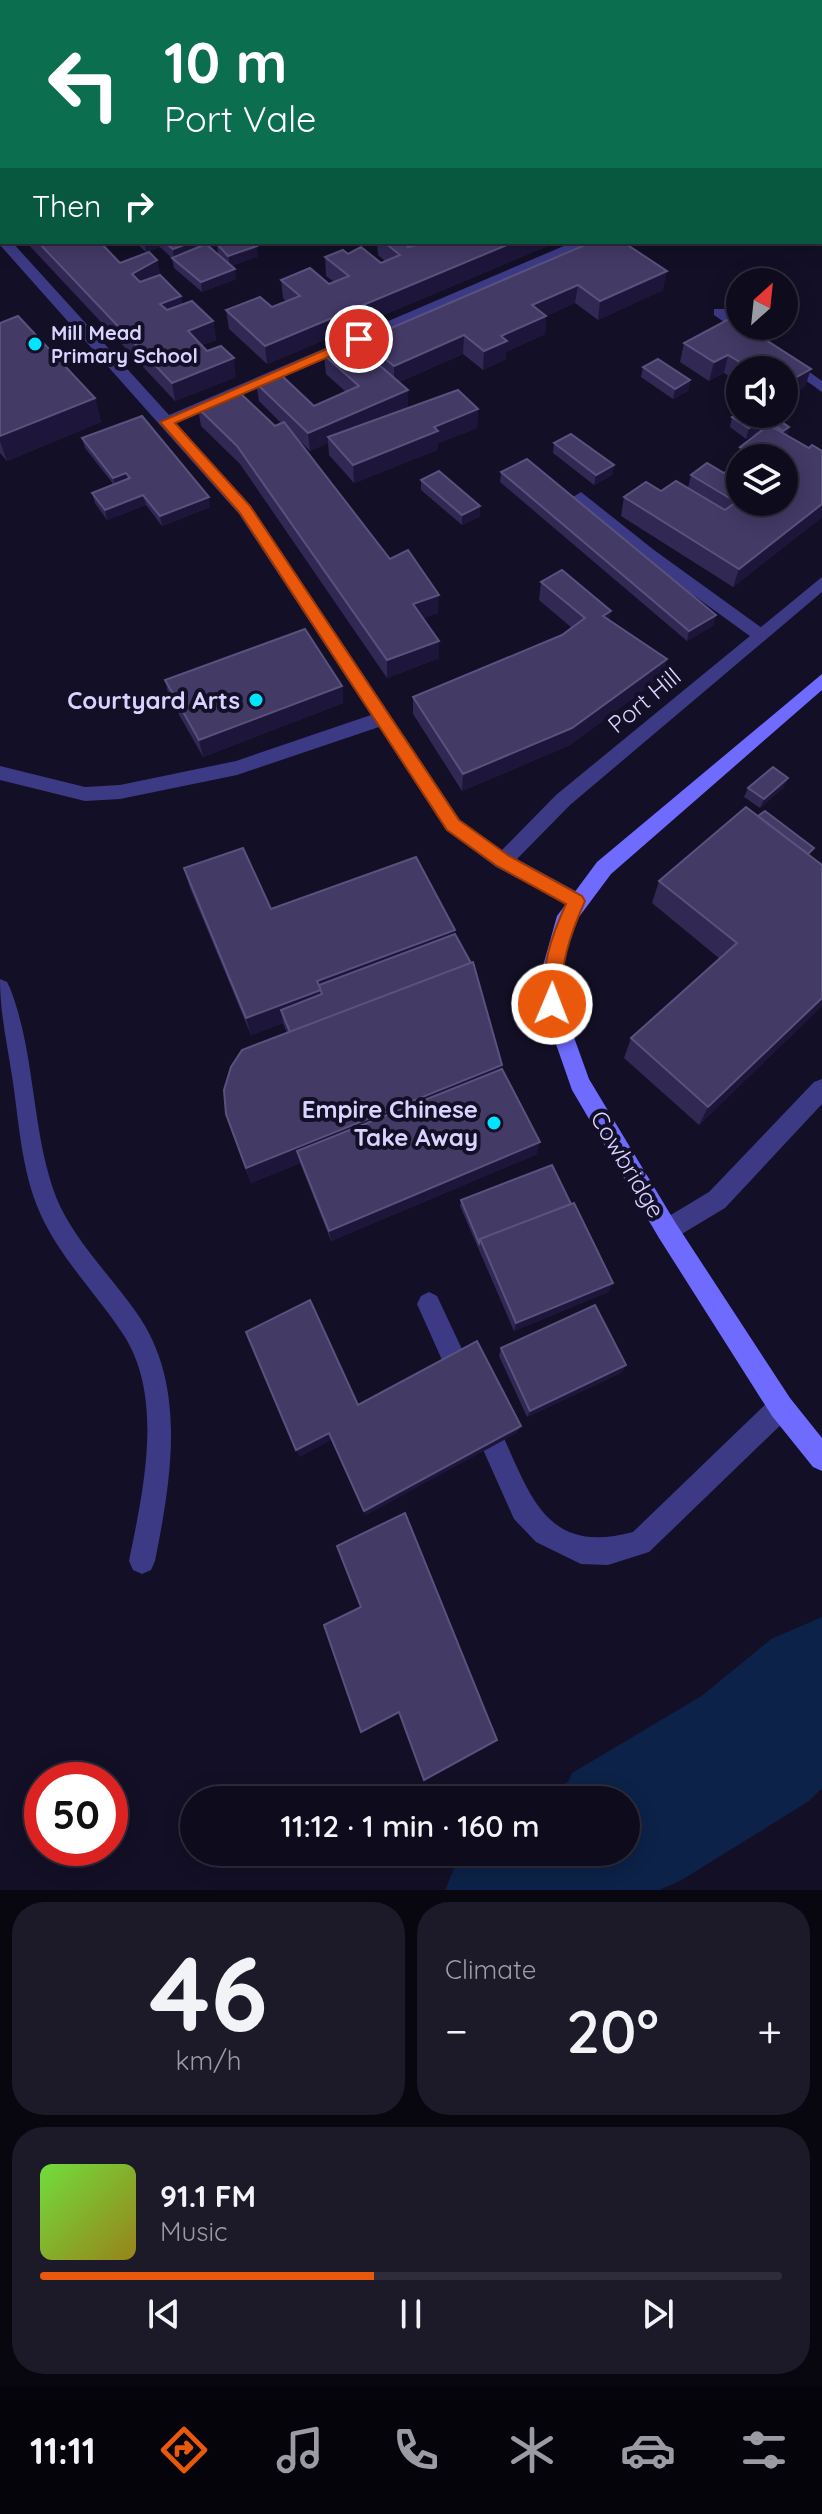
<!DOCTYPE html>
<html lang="en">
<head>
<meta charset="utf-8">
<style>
	body { margin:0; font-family:Quicksand,sans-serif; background:#1c1929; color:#f1f3f6; height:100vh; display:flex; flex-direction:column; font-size:30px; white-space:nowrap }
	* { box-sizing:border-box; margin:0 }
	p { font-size:26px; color:#9b9ba3 }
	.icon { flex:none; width:44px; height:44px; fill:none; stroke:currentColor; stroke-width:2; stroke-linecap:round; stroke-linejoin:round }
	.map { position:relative; height:1890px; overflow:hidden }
	.sheet { display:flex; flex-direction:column; gap:12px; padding:12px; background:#08060f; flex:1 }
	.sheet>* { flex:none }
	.hud { position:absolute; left:0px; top:0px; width:822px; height:244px; box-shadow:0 4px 20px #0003,0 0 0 2px #2e2b3b; background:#0b6e4f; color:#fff; overflow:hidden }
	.needle { width:52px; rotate:27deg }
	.tools { position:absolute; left:726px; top:268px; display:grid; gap:16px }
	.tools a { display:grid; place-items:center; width:72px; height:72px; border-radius:50%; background:#0e0b1c; box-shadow:0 4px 20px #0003,0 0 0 2px #2e2b3b; font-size:40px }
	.speed { position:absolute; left:24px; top:1762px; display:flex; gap:16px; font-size:40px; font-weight:700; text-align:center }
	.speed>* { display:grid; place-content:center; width:104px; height:104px; border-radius:50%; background:#0e0b1c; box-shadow:0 4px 20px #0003,0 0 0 2px #2e2b3b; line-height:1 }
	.speed .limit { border:12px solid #d22; background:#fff; color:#111 }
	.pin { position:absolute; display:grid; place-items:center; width:68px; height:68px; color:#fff; margin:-34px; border:4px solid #fff; border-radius:50%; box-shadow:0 2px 8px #0007 }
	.me { position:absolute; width:88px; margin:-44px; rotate:1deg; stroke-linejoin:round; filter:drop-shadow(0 0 6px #0008) }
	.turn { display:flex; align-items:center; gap:28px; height:168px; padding:0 32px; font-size:36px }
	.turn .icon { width:104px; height:104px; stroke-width:2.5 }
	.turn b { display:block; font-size:56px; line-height:68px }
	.then { display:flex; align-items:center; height:76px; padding:0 32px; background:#0003; gap:16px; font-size:30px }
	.big { font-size:60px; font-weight:600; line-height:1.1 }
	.sheet .widget { flex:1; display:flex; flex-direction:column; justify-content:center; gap:12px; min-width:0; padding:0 28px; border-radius:32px; background:#1c1929 }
	.sheet .dial { align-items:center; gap:0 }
	.dial b { font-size:104px; line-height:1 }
	.song { display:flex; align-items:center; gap:24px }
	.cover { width:96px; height:96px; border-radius:12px; background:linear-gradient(135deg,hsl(100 70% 55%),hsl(50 70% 35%)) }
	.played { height:8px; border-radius:4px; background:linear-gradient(90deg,#ea580c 45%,#2e2b3b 45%) }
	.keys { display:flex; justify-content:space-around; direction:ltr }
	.heat { display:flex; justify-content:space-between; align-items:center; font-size:44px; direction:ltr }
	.sheet .tiles { flex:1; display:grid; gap:12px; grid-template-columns:1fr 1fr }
	.widget:last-child { grid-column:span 2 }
	.trip { position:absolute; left:180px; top:1786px; width:460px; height:80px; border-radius:40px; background:#0e0b1c; box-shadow:0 4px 20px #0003,0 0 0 2px #2e2b3b; font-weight:600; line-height:80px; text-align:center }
	.tab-bar { display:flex; height:128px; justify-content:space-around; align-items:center; background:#06040b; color:#9b9ba3 }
	.tab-bar .icon { width:56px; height:56px }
	.tab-bar .current { color:#ea580c }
	.tab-bar b { font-size:36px; color:#f1f3f6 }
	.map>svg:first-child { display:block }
</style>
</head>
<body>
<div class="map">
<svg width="822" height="1890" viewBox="0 0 822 1890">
	<rect width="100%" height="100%" fill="#130f26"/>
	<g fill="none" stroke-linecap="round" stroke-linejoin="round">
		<path fill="#0c2248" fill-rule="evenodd" d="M822,1617V1788L809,1801L680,1881L659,1890H445L461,1852H626V1800H527L568,1782L572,1773L703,1695L771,1639Z"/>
		<g fill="#3d3a85" fill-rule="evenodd">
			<path d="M714,309H724L740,320V326H748L759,335L747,338L714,315Z"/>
			<path d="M788,357L822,381V392L783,364V358Z"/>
			<path d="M581,492L654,550L766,631V639H754L642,558L576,501L573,497Z"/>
		</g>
		<g fill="#3d3a85" fill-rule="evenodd">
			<path d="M302,0H315L316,2H303Z"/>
			<rect x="0" y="16" width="2" height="6"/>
			<path d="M0,239L12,242L169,415L573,242H584V247L176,423L251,506L460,820L502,850L556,795L822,577V592L570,805L517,859L583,895L586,901L583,907L576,909L496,867L446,830L379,727L237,775L120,799L85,801L0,780V766L85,787L120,785L236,761L371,715L239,514L0,245Z"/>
			<path d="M0,979L7,982L10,988C36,1055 31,1130 56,1197C73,1239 110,1275 136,1312C188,1384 171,1480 155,1561L151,1570L142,1574L133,1570L129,1561C143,1491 165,1398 123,1334C96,1293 60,1258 40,1213C21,1170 19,1121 12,1076C7,1043 0,1013 0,979Z"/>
			<path d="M822,1079V1104L725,1208L675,1238L667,1241L659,1238L656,1230L659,1222L709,1192L814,1082Z"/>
			<path d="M429,1292L437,1296L468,1362L465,1371L456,1374L447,1371L417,1304L421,1296Z"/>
			<path d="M781,1395L790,1398L793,1407L790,1416L649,1552L608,1565L581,1564L536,1542L514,1519L481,1445L485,1436L494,1432L503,1436C532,1500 549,1555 633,1532L772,1398Z"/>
		</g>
		<path fill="#6f6bff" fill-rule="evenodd" d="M822,674V690L611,874L573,925L561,973L562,1004L589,1079L675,1222L790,1398L822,1438V1471L813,1467L772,1416L659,1238L572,1090L542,1004L541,973L557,916L597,862Z"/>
	</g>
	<g fill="#312854" fill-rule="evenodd">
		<path d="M113,0H178L181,2H113Z"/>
		<path d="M26,242H104L101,243L120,263L157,260L160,275L182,304L213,321L216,340L202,345L236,377L175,401Z"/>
		<path d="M135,242H198L199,247L202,246L198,242H253L258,256L231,266L236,279L202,292L174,268L172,258L160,247L146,252ZM217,246L218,254L211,248Z"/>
		<path d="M377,242H402L408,247L415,245L413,242H557L267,364L229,329L226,310L272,307L286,301L283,298L281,280L329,284L334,282L326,276L325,257L348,254L381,263L385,261L378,255Z"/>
		<path d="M592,242L663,290L598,320L575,303L546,316L545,334L506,352V359L483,370L463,354L399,382L408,390V408L478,409L477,428L438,443L437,450L354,483L329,455L328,443L310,451L298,439L390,559L438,613L423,618L439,641V658L387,678L240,464L201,426L198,408L275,426L281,423L259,401L256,383L314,406L346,392L326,374L324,355L363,350V340Z"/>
		<path d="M731,318L805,387L784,370H740V384L724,373L709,381L680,362L684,343Z"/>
		<path d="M0,323L95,398L101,422L7,461L0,453Z"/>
		<path d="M643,367L690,380L688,391L673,399L641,377Z"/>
		<path d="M740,413V414H770L789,427L787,435L809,448L812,445L822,451V517L733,587L621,516L624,497L646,482L661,491L676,481L688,488L691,475L707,463L724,473L734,466L740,469V502H784V458H740V468L735,465L740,447L763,430L746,439L730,427L732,417Z"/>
		<path d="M82,438L210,507L162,526L146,505L107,520L95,503L92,493L114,485L85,448Z"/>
		<path d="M554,443L614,465L612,475L594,485L553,453Z"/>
		<path d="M501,472L714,625L687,641L500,482Z"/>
		<path d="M421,480L480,516L462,525L421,490Z"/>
		<path d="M541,582L610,620L667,659L663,676L570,745L462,791L413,714V697L562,635L572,628L539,600Z"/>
		<path d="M165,680L342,686L343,703L203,757L169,697Z"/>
		<path d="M784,787L760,808L744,797L748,788Z"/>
		<path d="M810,856L822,865V1006L699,1125L624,1058L631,1038L720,959L652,903L659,881Z"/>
		<path d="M184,868L271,909L455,930V934L502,1069L537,1154L331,1241L300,1163L251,1183L231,1130L287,1033L283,1023L251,1035L190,888Z"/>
		<path d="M461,1200L613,1283L608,1292L514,1331L460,1206Z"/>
		<path d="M501,1348L626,1365L621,1373L527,1417L499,1356Z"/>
	</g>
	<g fill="#1d163a">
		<path d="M360,0H396L388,2H360Z"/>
		<path d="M0,44H2V63L0,64Z"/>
		<path d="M822,52V67L820,68V57Z"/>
		<path d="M822,152V168L820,169V153Z"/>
		<path d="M144,242H159L160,247L146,252Z"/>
		<path d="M192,242H198L200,250L174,260L173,249Z"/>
		<path d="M205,242H228L217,244V246L206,250Z"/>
		<path d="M514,242H557L267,364L265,346Z"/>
		<path d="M257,246L258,256L230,266L228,256Z"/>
		<path d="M157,260L161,279L135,293L132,274Z"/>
		<path d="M235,269L236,279L202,292L201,282Z"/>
		<path d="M667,271L663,290L598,320L600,301Z"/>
		<path d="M578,285L575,303L546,316L545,334L506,352V359L483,370L484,351L532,305Z"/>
		<path d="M181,296L184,315L164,322L160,304Z"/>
		<path d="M213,321L216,340L191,349L188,331Z"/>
		<path d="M464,335L463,354L394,384V366Z"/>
		<path d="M728,355L724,373L709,381L714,362Z"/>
		<path d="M234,358L236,377L175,401L172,383Z"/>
		<path d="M811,369L805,387L784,399V384Z"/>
		<path d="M690,380L688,391L673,399L675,389Z"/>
		<path d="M408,390V408L328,437V443L310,451L308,433Z"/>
		<path d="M95,398L101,422L7,461L0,441V436Z"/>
		<path d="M478,409L477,428L438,443L437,450L354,483L353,465L434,427Z"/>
		<path d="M765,419L762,429L746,439L749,428Z"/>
		<path d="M789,427L786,437L780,441L783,431Z"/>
		<path d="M614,465L612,475L594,485L596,475Z"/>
		<path d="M126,473L129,483L116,488L113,478Z"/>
		<path d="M143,495L146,505L107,520L105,510Z"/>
		<path d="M209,497L210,507L162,526L160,516Z"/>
		<path d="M822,504V517L733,587L739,569Z"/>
		<path d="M480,506V516L462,525V515Z"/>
		<path d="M439,595L438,613L413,622V604Z"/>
		<path d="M611,611L608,628L603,616Z"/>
		<path d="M716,615L714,625L687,641L689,631Z"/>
		<path d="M439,641V658L387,678V660Z"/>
		<path d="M667,659L663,676L570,745L462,791L463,774Z"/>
		<path d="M342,686L343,703L203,757L199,740Z"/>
		<path d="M788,778L784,787L760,808L764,799Z"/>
		<path d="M455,930L454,949L281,1010L283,1023L251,1035L246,1018L317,981Z"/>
		<path d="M822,998V1006L699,1125L708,1107Z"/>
		<path d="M502,1065L500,1081L297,1151L300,1163L251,1183L246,1168Z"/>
		<path d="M540,1142L537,1154L331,1241L329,1231Z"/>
		<path d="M613,1283L608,1292L514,1331L516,1323Z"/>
		<path d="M626,1365L621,1373L527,1417L530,1411Z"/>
		<path d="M521,1426L517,1433L365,1516L364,1511Z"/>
		<path d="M329,1433L331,1440L300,1457L296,1450Z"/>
	</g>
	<g fill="#433a66" stroke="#5a527e" stroke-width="2">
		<path d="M126,0H178L181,2H128Z"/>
		<path d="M491,0H507L511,2H486Z"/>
		<path d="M2,22V44H0V23Z"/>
		<path d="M820,24L822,25V52L821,53Z"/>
		<path d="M820,134L822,135V152L820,153Z"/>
		<path d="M0,152H2V171L0,169Z"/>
		<path d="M38,242H100L120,263L149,252L157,260L132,274L140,282L160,275L181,296L160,304L167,310L192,301L213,321L188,331L207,351L221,346L234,358L172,383Z"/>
		<path d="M164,242H192L173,249Z"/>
		<path d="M222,242H253L257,246L228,256L217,244Z"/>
		<path d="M384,242H402L408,247L430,242H514L265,346L226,310L260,297L272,307L300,296L281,280L310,268L329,284L349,276L325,257L343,250L348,254L361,247L381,263L400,255Z"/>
		<path d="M592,242H623L667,271L600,301L578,285L532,305L546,316L501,336L507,341L484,351L464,335L394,366L363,340Z"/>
		<path d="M206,244L235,269L201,282L172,258Z"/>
		<path d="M18,316L95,398L0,436V323Z"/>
		<path d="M731,318L740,324V326H744L811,369L784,384V370H753L728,355L714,362L684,343Z"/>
		<path d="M354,343L408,390L308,433L256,383L279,373L314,406L359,386L324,355Z"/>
		<path d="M658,359L690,380L675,389L643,367Z"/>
		<path d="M458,390L478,409L434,427L438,431L353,465L328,437Z"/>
		<path d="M239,392L275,426L284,422L390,559L408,550L439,595L413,604L439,641L387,660L237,446L198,408Z"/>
		<path d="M740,413V414H770L789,427L783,431L765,419L749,428L732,417Z"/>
		<path d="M142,416L209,497L160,516L143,495L105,510L92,493L130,478L126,473L113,478L82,438Z"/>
		<path d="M769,425L809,448L812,445L822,451V504L739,569L624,497L646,482L661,491L676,481L725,510L736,502L691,475L707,463L724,473L734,466L740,469V502H784V458H760L740,447Z"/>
		<path d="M571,434L614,465L596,475L554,443Z"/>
		<path d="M527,459L716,615L689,631L501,472Z"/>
		<path d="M439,471L480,506L462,515L421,480Z"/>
		<path d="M562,570L611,611L603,616L667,659L572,728L463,774L413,697L562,635L585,618L541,582Z"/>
		<path d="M305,629L342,686L199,740L165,680Z"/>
		<path d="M773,767L788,778L764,799L748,788Z"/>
		<path d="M746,807L822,865V998L708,1107L631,1038L737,943L659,881Z"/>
		<path d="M765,811L814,848L808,854L758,816Z"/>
		<path d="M243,848L271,909L416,857L455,930L317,981L321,990L246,1018L184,868Z"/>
		<path d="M455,934L471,963L290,1032L281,1010L322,994L319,985Z"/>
		<path d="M473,962L502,1065L246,1168L226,1114L224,1090L231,1067L242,1050Z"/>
		<path d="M502,1069L540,1142L329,1231L297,1151Z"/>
		<path d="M552,1165L571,1204L480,1239L479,1243L461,1200Z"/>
		<path d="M574,1203L613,1283L516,1323L480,1239Z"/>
		<path d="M310,1300L358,1405L477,1341L521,1426L364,1511L329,1433L296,1450L246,1332Z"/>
		<path d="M595,1305L626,1365L530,1411L501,1348Z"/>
		<path d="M405,1513L497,1740L424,1780L399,1712L361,1732L324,1625L361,1607L337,1546Z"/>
	</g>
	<path fill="#ea580c" stroke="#983908" stroke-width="2" d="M359,335L365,339L363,342L175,423L250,506L459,820L509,856L582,896L585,901C569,937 560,965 561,1004L552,1013L543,1004C542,966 550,939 566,904L497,866L447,830L240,513L160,422Z"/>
	<g fill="#00e5ff" stroke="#130f26" stroke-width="3">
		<circle cx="35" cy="344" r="8"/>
		<circle cx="256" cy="700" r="8"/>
		<circle cx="494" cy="1123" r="8"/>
	</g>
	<g text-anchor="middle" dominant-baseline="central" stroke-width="8" stroke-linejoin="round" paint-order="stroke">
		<g font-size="20" font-weight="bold" fill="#d9d4ff" stroke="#130f26" text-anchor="start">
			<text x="51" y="332">Mill Mead<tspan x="51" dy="23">Primary School</tspan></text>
		</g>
		<g font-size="24" font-weight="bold" fill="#d9d4ff" stroke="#130f26" text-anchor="end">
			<text x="240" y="700">Courtyard Arts</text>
			<text x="478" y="1109">Empire Chinese<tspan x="478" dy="28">Take Away</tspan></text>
		</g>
		<g font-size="24" fill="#d9d4ff" stroke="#130f26">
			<text transform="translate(644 700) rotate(-40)">Port Hill</text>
			<text transform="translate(628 1164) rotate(59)">Cowbridge</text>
		</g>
	</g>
</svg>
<div class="tools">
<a><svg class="needle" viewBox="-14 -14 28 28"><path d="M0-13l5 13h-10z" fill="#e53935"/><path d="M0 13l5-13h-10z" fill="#9b9ba3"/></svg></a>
<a><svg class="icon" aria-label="sound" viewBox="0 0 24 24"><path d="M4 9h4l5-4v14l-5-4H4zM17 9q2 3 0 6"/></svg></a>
<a><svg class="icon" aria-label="layers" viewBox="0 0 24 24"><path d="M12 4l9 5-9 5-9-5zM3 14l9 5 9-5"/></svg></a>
</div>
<div class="speed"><div class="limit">50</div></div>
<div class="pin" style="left:359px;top:339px;background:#d93025"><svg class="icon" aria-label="arrive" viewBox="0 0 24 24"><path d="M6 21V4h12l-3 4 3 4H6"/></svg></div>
<svg class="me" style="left:552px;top:1004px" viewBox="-20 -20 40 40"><circle r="17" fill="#ea580c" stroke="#fff" stroke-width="3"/><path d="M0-11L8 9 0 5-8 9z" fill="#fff"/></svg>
<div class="trip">11:12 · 1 min · 160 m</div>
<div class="hud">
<div class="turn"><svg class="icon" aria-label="left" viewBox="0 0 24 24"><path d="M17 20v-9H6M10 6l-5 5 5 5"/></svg><div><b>10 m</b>Port Vale</div></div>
<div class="then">Then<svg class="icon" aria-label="right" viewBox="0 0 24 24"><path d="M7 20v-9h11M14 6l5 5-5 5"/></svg></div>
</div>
</div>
<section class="sheet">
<div class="tiles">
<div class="widget dial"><b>46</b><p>km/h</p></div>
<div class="widget"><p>Climate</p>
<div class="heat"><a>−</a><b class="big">20°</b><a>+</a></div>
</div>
<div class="widget">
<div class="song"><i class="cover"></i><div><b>91.1 FM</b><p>Music</p></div></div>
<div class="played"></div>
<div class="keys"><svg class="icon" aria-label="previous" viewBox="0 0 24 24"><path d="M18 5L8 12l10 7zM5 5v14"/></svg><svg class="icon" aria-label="pause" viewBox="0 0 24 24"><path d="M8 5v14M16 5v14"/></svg><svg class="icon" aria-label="next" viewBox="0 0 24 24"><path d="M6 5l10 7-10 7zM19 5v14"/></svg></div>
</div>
</div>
</section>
<nav class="tab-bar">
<b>11:11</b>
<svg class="icon current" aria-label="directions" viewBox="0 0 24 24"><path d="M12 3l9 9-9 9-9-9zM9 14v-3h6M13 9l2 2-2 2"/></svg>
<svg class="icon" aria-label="music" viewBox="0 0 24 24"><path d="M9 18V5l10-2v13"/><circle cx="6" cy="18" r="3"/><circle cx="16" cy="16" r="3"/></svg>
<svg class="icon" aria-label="phone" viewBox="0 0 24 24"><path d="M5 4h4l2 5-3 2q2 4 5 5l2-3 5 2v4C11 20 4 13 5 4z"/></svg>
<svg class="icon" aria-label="climate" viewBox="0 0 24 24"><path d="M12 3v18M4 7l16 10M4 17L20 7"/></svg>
<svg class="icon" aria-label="car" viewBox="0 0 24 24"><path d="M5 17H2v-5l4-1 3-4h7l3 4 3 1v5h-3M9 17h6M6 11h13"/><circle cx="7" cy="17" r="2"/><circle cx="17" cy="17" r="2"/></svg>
<svg class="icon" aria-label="filters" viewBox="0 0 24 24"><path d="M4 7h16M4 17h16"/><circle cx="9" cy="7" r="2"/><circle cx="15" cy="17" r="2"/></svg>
</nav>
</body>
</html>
